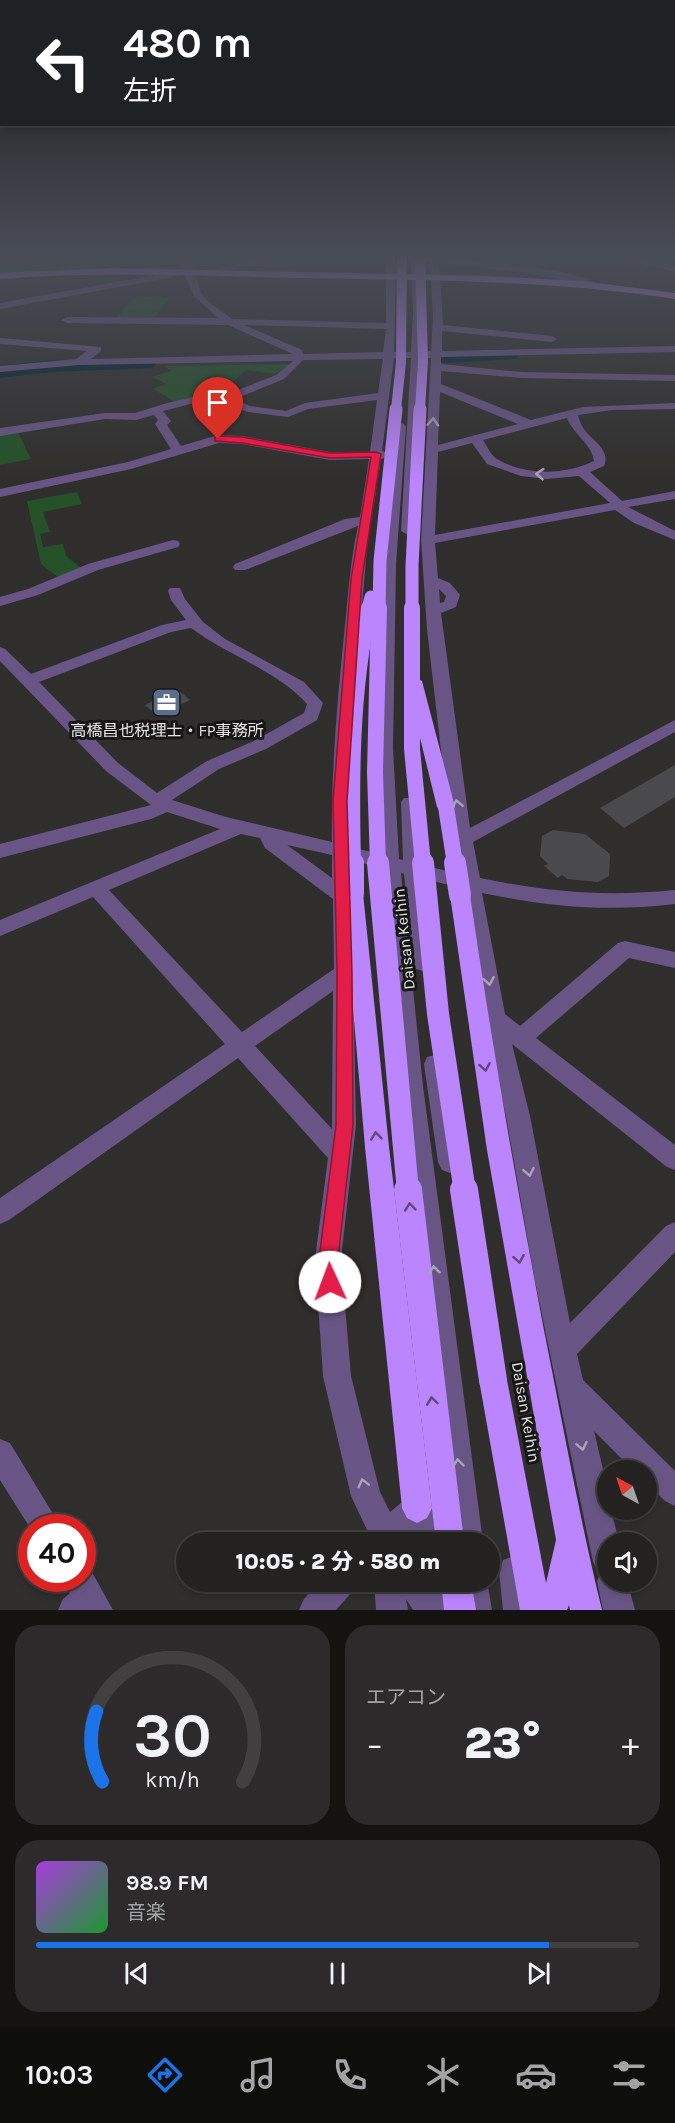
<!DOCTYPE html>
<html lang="ja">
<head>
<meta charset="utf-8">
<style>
	body { margin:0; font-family:Karla,"Noto Sans JP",sans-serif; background:#2c2a2a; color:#f1f3f6; height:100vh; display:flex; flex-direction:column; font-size:22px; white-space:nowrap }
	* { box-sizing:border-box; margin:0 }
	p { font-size:20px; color:#a3a4a5 }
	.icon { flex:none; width:33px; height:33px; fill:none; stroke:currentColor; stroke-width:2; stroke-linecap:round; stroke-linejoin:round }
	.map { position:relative; height:1610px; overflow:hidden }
	.details { display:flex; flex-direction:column; gap:15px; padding:15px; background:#141312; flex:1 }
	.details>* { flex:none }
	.hud { position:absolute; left:0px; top:0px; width:675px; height:126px; box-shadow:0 3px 9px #0003,0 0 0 2px #413f3f; background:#202124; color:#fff; overflow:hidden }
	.needle { width:39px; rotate:320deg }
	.controls { position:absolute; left:597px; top:1460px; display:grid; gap:12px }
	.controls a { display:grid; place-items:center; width:60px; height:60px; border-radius:50%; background:#242221; box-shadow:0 3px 9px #0003,0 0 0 2px #413f3f; font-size:30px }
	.speed { position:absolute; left:18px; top:1514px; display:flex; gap:12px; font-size:30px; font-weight:700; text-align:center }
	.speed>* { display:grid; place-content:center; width:78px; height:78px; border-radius:50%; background:#242221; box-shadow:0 3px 9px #0003,0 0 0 2px #413f3f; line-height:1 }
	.speed .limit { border:9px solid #d22; background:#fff; color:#111 }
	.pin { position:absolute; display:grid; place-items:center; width:51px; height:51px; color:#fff; margin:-62px -26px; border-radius:50% 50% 50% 0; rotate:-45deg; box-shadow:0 0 6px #0007 }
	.pin .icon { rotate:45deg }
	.me { position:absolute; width:66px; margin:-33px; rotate:358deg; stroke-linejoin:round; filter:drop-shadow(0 0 4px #0008) }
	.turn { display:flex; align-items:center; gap:21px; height:126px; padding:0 24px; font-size:27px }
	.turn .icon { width:78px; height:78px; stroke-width:2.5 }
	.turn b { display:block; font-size:42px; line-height:51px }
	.big { font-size:45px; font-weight:800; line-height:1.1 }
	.details .tile { flex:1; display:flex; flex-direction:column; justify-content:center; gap:9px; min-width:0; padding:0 21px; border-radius:24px; background:#2c2a2a }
	.details .dial { align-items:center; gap:0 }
	.dial svg { height:156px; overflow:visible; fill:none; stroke:#413f3f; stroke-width:7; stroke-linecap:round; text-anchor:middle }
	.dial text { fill:#f1f3f6; stroke:none }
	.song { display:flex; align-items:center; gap:18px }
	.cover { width:72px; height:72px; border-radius:9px; background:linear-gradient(135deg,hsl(280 70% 55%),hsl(130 70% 35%)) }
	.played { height:6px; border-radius:3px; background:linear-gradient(90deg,#1a73e8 85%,#413f3f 85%) }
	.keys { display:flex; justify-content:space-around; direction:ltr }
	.heat { display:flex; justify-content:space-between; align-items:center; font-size:33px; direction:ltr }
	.details .tiles { flex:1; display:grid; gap:15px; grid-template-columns:1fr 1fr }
	.tile:last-child { grid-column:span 2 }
	.trip { position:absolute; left:176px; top:1532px; width:324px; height:60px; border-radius:30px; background:#242221; box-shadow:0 3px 9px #0003,0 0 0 2px #413f3f; font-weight:800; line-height:60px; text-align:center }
	.tabs { display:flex; height:96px; justify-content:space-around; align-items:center; background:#0e0e0d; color:#a3a4a5 }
	.tabs .icon { width:42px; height:42px }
	.tabs .on { color:#1a73e8 }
	.tabs b { font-size:27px; color:#f1f3f6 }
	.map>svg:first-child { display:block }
</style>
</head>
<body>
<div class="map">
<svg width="675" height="1610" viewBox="0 0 675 1610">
	<rect width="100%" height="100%" fill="#302e2c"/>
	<g fill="#245128">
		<path d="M26,254H108L126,260L100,268L0,274V263Z"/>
		<path d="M136,296L169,298L155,317L117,318Z"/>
		<path d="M291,364L275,374L246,370L232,382L217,387L223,391L221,394L174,401L153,389L166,384L153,377L171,371L164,366Z"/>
		<path d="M18,432L31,459L0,465V434Z"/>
		<path d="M77,492L82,504L43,512L50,532L40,534L43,547L63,544L66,556L81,568L59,578L41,564L27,501Z"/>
	</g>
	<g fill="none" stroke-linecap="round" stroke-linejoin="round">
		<g fill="#002431" fill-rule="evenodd">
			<path d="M509,349L516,351L518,355L516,359L444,363L437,361L435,357L437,353L444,351Z"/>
			<path d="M146,358L153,360L155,364L153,368L52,372L0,378V366L52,360Z"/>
		</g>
	</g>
	<g fill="#4a494b">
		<path d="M177,689L190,700L158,716L145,705Z"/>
		<path d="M675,765V797L624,828L600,808Z"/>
		<path d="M553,830L585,834L610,854L609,876L598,882L567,879L562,875L558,878L544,866L548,864L540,856L542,836Z"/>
	</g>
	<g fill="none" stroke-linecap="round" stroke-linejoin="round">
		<g fill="#695585" fill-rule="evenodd">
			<path d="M179,254H188L201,293L209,302L232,319L386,323V258L364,254H420L430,257V254H439V258C470,260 576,268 598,284L593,287C542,274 491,268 439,263L443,325L552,336L557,339L552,342L442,331V351L675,346V352L441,357V364L521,372L675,375V381L521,378L441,371V384L531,420L583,407L675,403V409L612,410L578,415C579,420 581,425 584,429C592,441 611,449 604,466L590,472L622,501L675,491V499L628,507L675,531V540L634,523L615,510L435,543L438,578L450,583L460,595L456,607L441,613L470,828L675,720V732L473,842L480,878C549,892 604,897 675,890V904C605,912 551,907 482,893L505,1014L520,1026L618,943L625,941L675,952V968L629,958L536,1038L675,1145V1170L667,1167L512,1044L530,1116L570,1323L666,1226L675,1222V1252L577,1354L583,1380L675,1471V1506L665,1501L646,1483V1470H633L594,1431L608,1491V1509H611L619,1542H608V1581H627L635,1610H603L597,1581L600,1574L593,1562L534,1276L506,1116L484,1018L462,888L424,879L433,963L430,969L423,971L416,969L413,963L404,874L401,873L423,1086L483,1542H453L401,1086L381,868L351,860L356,1125L341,1259L351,1376L380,1492L390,1512L407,1498L417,1493L427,1498L432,1508L436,1542H406V1538L404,1542H364L368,1532L351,1496L323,1376L315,1259L328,1158L238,1058L9,1220L0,1224V1198L225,1044L93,897L0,936V920L220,829L167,812L151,819L0,858V844L151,805L106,771L0,661V647L5,649L31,674L162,625L186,620L171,600L168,591L170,588H180L185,599L203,622L225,639L304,682L323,703L317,720L266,749L219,769L172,800L226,817L332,842C331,773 337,704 344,635C348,598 350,561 358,526L245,570H235L233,567L235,564L345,519L360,517L369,459L330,460L242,444L219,443L131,469L0,497V489L128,462L171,449L155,424L158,420L154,415L136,420L105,419L0,436V428L105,413H135L167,403L202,395L228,394L276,375L293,361L79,365L0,372V366L76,359L87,351L0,344V338L101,347V351L91,359L293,354L228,325L67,323L62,320L67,317L218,318L194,296L184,275L0,309V303L183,270ZM396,259L411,261L413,312L411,352H394ZM420,261L430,262L433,316L431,351H421L423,312ZM244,325L386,329L383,352L303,354L302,350ZM394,358H411L401,531L408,535L415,531L421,358H431L421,540L427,629L446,794L460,874L422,865L419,802L416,798H404L401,802L403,860L399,859L393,748L396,564L406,427L404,424L400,423L394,427L392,454L382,451ZM383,359L378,393L305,403L286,411L250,406L235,399L284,379L303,360ZM440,392L518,424L438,445ZM377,400L370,452H330L242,436L218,435L181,446L167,425L171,421L163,411L202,401H220L248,412L288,417L308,409ZM567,418C573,434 592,444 594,461C565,475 525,476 497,459C491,456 487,446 483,440ZM472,443L487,464L521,476L547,479L579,476L610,503L435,535L438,452ZM392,456L382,564L375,748L380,854L350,847L349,801L357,663L367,548L381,459ZM439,589L446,596L444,602L440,603ZM191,628C227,655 276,670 307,704L304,713L254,741L207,761L157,793L118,763L39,682L171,632ZM241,834L260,838L265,848L333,899L334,969L242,1032L109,890ZM287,845L332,855V878ZM333,991L332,1125V1129L255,1046Z"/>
			<path d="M281,254H300L205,276L200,273Z"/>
			<path d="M597,254H616L675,266V272Z"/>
			<path d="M173,540L178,541L180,544L178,547L98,570L38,595L0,606V597L28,589L88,564Z"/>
			<path d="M435,1055L443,1057L446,1064L462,1162L458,1170L450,1173L442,1170L438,1162L424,1064L427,1057Z"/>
			<path d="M0,1439L10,1443L61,1527H32V1531L0,1480Z"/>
			<path d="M514,1556L525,1560L529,1571L535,1610H503L499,1571L503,1560Z"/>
			<path d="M82,1565L89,1567L113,1610H58L63,1599L70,1593L63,1578H82Z"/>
			<path d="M320,1581H356L352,1592L336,1610H299L304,1599Z"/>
			<path d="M374,1581H487L492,1610H460L458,1588L453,1610H413L406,1599L408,1610H376Z"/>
		</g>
		<g fill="#ba85fd" fill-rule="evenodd">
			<path d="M112,268L488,276L582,281L675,293V299C550,280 425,280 299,278C199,276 100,271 0,279V273Z"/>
			<path d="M414,676L422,681L455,807L452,811L446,813L440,811L437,807L406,681Z"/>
			<path d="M353,886L360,888L363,893L389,1147L432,1508L427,1518L417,1523L407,1518L402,1508L365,1147L343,893L346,888Z"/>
			<path d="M460,888L467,890L470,895C491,1039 516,1182 543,1325C562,1420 579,1516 602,1610H570L569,1605L567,1610H520L479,1380L483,1370L493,1366L503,1370L507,1380L546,1583L556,1540L487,1150L450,895L453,890Z"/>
			<path d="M441,1581H471L476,1610H444Z"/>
		</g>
		<g stroke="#ba85fd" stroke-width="10">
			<path d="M420,254L423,362L420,410"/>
			<path d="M396,410L401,362L402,254"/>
		</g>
		<g stroke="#ba85fd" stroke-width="13">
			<path d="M368,609L371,597"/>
			<path d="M379,609L380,561L396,409"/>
			<path d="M412,609V566L420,409"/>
		</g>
		<g stroke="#ba85fd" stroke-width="16">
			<path d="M412,608V749L423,864"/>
			<path d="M446,807L455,864"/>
			<path d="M353,864C351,778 351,693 369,608"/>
			<path d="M378,864L375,772L379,608"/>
		</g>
		<g stroke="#ba85fd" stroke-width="22">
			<path d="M353,863V893"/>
			<path d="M378,863L408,1192"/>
			<path d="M423,863L438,1014L465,1192"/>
			<path d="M455,863L460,895"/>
		</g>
		<g stroke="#ba85fd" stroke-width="28">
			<path d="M408,1190L450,1542"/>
			<path d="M464,1190L493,1380"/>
		</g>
	</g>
	<defs><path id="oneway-chevron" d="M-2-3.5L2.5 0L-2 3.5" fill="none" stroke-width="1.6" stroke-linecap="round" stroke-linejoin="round" transform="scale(1.5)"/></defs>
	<g stroke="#ada3b9">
		<use href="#oneway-chevron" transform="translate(433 422) rotate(-87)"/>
		<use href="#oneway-chevron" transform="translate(540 474) rotate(-176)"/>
		<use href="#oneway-chevron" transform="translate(457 804) rotate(-101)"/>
		<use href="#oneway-chevron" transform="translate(489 981) rotate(80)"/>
		<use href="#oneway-chevron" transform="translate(529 1172) rotate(79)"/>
		<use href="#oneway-chevron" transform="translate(434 1270) rotate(-97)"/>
		<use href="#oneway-chevron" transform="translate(582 1446) rotate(79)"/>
		<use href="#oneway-chevron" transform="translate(458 1463) rotate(-97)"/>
		<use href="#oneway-chevron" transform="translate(363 1483) rotate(-104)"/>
	</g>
	<g stroke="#60487e">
		<use href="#oneway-chevron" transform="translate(485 1067) rotate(80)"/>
		<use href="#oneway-chevron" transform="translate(376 1136) rotate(-96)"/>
		<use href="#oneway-chevron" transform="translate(410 1207) rotate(-96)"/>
		<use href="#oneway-chevron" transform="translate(519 1259) rotate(80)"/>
		<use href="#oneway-chevron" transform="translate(432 1401) rotate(-98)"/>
	</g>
	<linearGradient id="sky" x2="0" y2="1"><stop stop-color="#1a1918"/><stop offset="0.53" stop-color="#484c56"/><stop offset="1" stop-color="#484c56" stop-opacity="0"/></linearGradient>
	<rect width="675" height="480" fill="url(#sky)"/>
	<path fill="#e11d48" stroke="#92132f" stroke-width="1.5" d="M218,436L242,437L330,453L376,452L381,454L362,579L347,801L352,973L353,1125L338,1259L340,1282L337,1289L330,1292L323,1289L320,1282L319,1259L336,1125L337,973L333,801L351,579L371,457L330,458L242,443L215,441V437Z"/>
	<defs>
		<symbol id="office-square" viewBox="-11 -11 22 22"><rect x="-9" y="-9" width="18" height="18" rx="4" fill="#5c6f8a" stroke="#171616"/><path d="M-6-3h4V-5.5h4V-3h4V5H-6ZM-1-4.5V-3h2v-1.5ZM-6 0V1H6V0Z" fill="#fff"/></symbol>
	</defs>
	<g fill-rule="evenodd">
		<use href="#office-square" x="150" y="686" width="33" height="33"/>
	</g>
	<g text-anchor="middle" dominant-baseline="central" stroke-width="6" stroke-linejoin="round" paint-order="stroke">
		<g font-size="16" fill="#e5e3e3" stroke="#171616">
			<text x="167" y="730">高橋昌也税理士・FP事務所</text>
		</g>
		<g font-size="16" fill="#e5e3e3" stroke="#171616">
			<text transform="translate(404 939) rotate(-96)">Daisan Keihin</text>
			<text transform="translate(526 1412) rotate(80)">Daisan Keihin</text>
		</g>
	</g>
</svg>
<div class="controls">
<a><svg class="needle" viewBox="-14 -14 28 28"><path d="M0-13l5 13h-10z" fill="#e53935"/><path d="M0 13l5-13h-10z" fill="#a3a4a5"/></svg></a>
<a><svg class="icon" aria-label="sound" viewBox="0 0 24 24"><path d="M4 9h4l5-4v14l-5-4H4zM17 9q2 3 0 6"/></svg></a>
</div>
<div class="speed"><div class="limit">40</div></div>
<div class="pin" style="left:218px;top:439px;background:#d93025"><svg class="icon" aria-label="arrive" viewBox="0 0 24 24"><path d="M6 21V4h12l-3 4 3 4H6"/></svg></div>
<svg class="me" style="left:330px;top:1282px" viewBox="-20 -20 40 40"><circle r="19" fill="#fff"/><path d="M0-13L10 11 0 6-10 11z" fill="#e11d48"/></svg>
<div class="trip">10:05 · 2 分 · 580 m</div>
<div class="hud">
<div class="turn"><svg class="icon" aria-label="left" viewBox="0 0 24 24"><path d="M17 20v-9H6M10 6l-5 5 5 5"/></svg><div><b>480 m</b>左折</div></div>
</div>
</div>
<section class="details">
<div class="tiles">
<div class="tile dial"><svg viewBox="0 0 100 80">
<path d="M14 69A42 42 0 1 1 86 69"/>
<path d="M14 69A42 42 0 0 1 11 33" stroke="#1a73e8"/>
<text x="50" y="56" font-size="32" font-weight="700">30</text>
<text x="50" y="72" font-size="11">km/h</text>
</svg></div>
<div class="tile"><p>エアコン</p>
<div class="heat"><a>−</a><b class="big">23°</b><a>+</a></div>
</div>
<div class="tile">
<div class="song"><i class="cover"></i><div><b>98.9 FM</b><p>音楽</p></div></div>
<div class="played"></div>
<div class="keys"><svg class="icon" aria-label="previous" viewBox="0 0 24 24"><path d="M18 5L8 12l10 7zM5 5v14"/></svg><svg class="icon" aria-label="pause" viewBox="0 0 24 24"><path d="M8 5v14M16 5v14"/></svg><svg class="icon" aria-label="next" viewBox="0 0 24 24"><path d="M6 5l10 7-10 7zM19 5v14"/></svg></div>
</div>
</div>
</section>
<nav class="tabs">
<b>10:03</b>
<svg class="icon on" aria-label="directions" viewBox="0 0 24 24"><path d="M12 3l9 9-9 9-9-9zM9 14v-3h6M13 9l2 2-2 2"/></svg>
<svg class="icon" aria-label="music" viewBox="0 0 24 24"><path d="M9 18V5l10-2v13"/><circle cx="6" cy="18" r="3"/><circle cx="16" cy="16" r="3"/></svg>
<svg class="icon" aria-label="phone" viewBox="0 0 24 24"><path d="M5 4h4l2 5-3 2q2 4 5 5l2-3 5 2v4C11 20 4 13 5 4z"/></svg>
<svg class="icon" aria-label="climate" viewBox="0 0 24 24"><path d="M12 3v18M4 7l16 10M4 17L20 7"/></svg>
<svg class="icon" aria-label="car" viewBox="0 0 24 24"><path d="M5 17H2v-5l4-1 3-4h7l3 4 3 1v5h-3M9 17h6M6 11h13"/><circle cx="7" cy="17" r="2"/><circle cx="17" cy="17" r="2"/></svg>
<svg class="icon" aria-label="filters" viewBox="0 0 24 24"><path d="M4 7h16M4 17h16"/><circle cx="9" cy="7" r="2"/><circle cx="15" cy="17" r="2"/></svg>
</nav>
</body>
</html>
